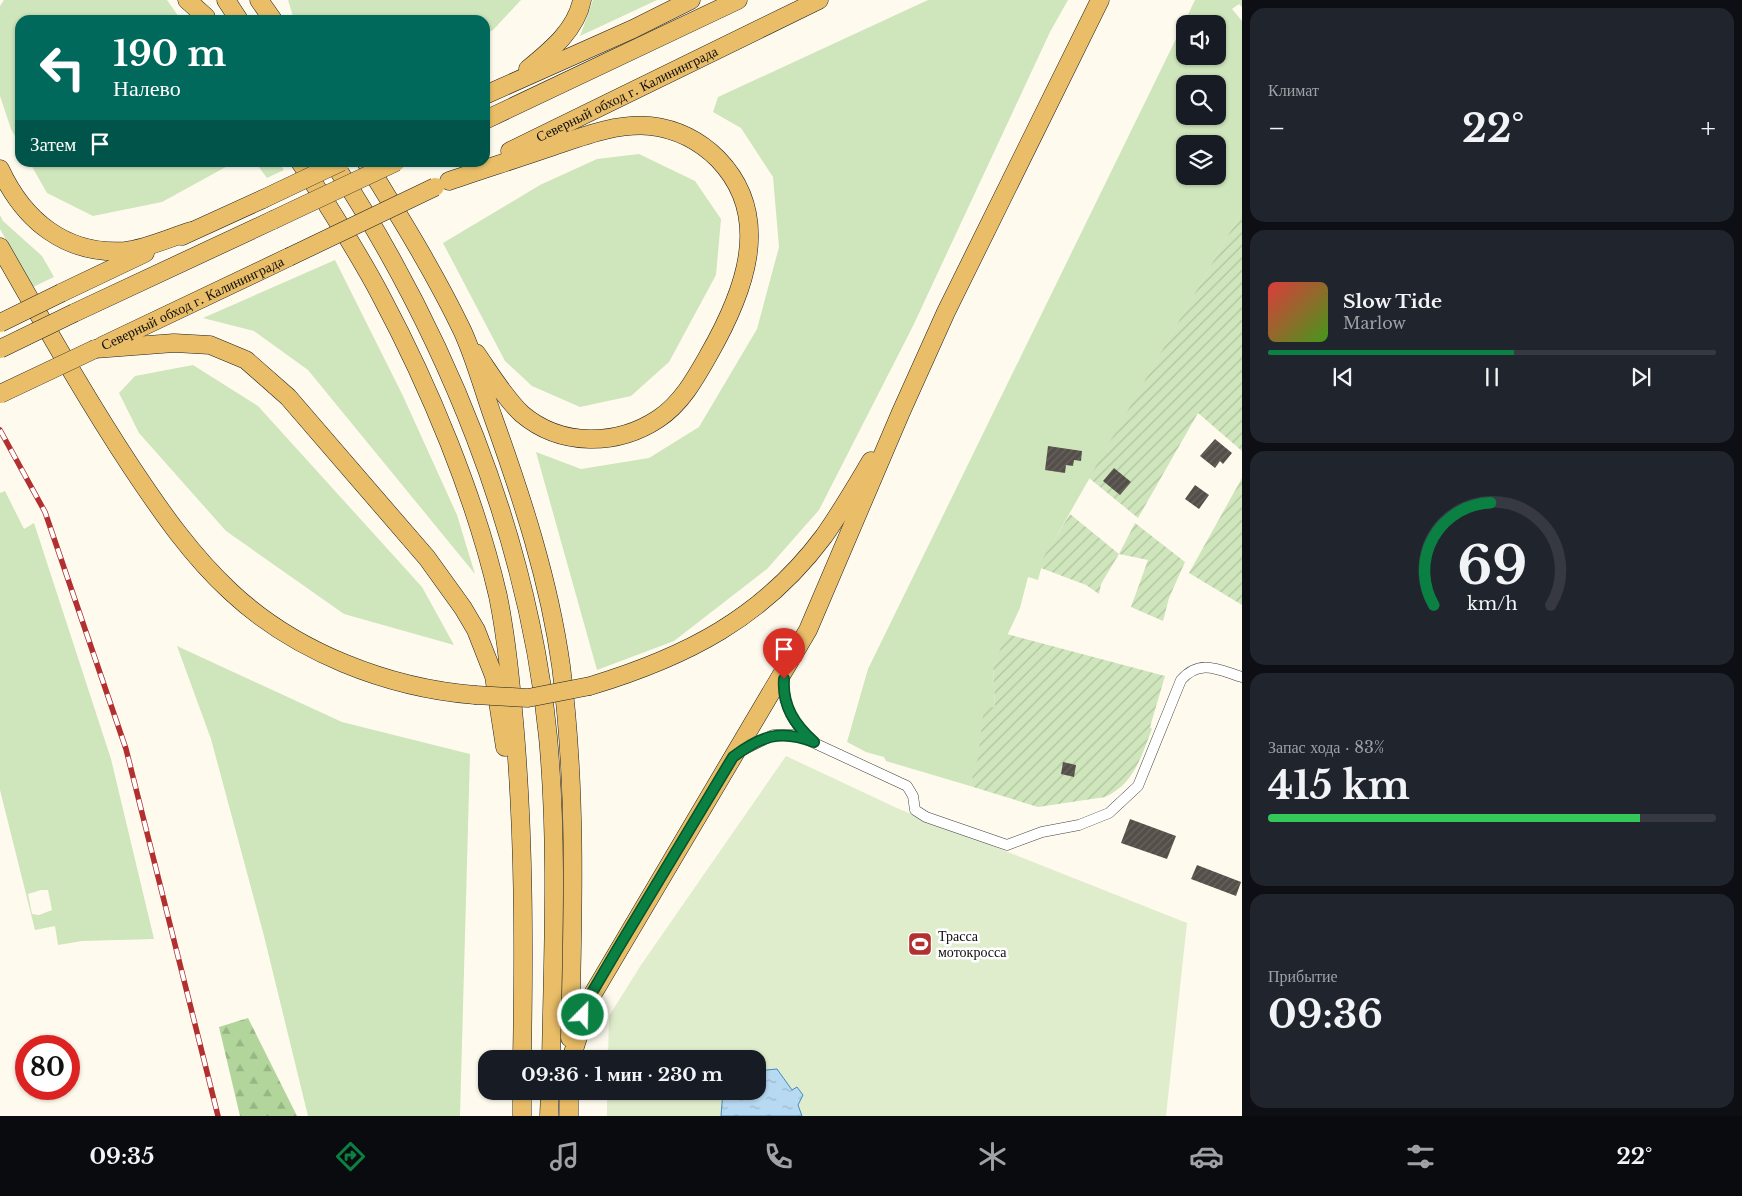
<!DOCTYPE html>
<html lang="ru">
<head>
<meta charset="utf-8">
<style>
	body { margin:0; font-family:"Libre Baskerville",serif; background:#20242c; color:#f1f3f6; height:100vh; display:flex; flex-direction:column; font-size:19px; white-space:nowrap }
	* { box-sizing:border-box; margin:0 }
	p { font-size:16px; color:#9ea1a6 }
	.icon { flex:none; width:28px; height:28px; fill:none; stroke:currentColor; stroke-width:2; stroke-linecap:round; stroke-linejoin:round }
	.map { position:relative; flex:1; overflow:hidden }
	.panel { display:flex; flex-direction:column; gap:8px; padding:8px; background:#0d0f14; width:500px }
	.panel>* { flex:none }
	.banner { position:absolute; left:15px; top:15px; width:475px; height:152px; border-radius:15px; box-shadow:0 1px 4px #0004; background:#00695c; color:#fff; overflow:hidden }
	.tools { position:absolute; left:1176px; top:15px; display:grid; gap:10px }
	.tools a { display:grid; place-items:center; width:50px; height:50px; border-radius:10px; background:#171b24; box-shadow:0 1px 4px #0004; font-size:25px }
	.speed { position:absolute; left:15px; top:1035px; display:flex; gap:10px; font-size:25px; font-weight:700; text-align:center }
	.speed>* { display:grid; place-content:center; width:65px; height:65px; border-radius:50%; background:#171b24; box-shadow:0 1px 4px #0004; line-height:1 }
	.speed .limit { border:8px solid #d22; background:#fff; color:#111 }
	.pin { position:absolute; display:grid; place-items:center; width:42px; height:42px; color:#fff; margin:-51px -21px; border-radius:50% 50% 50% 0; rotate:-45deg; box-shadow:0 0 5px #0007 }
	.pin .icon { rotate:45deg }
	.me { position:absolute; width:55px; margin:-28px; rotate:23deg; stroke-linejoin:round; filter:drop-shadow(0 0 4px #0008) }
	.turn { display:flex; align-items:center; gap:18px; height:105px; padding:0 15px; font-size:22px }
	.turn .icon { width:65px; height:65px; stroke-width:2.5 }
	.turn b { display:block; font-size:35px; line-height:42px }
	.then { display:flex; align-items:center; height:48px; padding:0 15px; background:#0003; gap:10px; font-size:19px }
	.big { font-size:38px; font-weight:800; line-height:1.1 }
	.panel .tile { flex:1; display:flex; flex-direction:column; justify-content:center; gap:8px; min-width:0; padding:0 18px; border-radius:15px; background:#20242c }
	.panel .dial { align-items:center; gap:0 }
	.dial svg { height:130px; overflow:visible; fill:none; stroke:#363941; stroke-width:7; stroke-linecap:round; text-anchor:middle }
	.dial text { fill:#f1f3f6; stroke:none }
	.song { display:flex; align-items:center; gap:15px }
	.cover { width:60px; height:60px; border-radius:8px; background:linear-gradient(135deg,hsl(0 70% 55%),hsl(100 70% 35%)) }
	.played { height:5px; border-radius:2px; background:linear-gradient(90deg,#0b8043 55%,#363941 55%) }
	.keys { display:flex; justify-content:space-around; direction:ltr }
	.heat { display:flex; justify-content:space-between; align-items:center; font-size:28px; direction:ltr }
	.charge { height:8px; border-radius:4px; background:linear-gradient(90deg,#34c759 83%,#363941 0) }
	.trip { position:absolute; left:478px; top:1050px; width:288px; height:50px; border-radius:15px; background:#171b24; box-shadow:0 1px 4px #0004; font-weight:800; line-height:50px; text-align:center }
	.dock { display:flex; height:80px; justify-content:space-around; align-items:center; background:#090b0e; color:#9ea1a6 }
	.dock .icon { width:35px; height:35px }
	.dock .selected { color:#0b8043 }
	.dock b { font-size:22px; color:#f1f3f6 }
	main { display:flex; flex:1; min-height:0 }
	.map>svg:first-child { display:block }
</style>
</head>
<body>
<main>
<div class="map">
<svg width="1242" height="1116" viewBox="0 0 1242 1116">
	<defs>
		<pattern id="forest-firs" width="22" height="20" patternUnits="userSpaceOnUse" patternTransform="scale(1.25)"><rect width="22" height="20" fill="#b2d59b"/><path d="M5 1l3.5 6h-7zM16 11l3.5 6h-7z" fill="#98b684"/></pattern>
		<pattern id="garden-furrows" width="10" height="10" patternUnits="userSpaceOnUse" patternTransform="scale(1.25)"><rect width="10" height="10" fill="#cfe5bb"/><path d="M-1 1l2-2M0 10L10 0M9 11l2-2" fill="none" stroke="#b1c3a0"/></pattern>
		<pattern id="water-ripples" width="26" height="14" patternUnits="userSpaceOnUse" patternTransform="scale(1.25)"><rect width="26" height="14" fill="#b7d9f1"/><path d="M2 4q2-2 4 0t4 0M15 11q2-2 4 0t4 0" fill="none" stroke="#9cb9cd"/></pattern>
		<pattern id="building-hatch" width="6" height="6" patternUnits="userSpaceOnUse" patternTransform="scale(1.25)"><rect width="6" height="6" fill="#554f4a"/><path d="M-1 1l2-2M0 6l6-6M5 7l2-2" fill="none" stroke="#686460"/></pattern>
	</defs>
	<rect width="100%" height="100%" fill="#fefbee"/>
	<g fill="#cfe5bb" fill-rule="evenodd">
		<path d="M4,0H167L181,20H20V144L11,129L0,96V6Z"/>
		<path d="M288,0H521L493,30L485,34V20H294Z"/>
		<path d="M593,0H657L580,36Z"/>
		<path d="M928,0H1068L1050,32L913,326L819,510L767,569L674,641L597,670L536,452L581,469L649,458L699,427L757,329L779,247L773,177L741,128L713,112L718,97Z"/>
		<path d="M1195,0H1242V7L1239,4L1232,9L1242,21V211L1044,558L1038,580L1028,577L1020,608L993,666L995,707L970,786L886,761L884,757L866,752L847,742L868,669ZM1185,24H1218V56H1185ZM1185,84H1218V116H1185ZM1185,144H1218V176H1185Z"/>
		<path d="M639,154L695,181L721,219L716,275L669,362L631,396L580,407L532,386L505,361L443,243L540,185L597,159Z"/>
		<path d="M30,163H233L162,202L93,216L47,193Z"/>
		<path d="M256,163H279L284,170L267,178Z"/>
		<path d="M0,215L3,221L42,256L54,277L33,287L0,229Z"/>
		<path d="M335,260L403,396L457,515L475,574L308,370L254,331L203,318Z"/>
		<path d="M193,365L258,406L422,587L454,645L344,614L226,531L139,433L119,393L135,376Z"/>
		<path d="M5,491L24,529L34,523L111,759L154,939L82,941L58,945L55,926L35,930L0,790V493ZM41,890H48L52,910L39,915L32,914L28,894Z"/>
		<path d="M177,646L342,722L470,754L460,1116H308L264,936L211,739Z"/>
	</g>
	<path fill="url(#forest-firs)" d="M248,1018L297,1116H240L219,1027Z"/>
	<g fill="url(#garden-furrows)">
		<path d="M1242,211V451L1198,413L1138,518L1089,478Z"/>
		<path d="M1242,478V605L1189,573Z"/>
		<path d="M1070,514L1119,554L1135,523L1185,562L1169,598L1163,621L1131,607L1148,560L1119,554L1101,584L1099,594L1086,585L1041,568L1043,558Z"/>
		<path d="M1007,634L1165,676L1150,727L1152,729C1141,757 1134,784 1105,797L1038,807L970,786L978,758L984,708L995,707L993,666Z"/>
	</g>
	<path fill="#e0edcc" d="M786,756L899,809L1187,923L1166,1116H607V1091H756V1059H608L609,1016L641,965Z"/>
	<path fill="url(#water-ripples)" stroke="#448ac2" d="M777,1069L792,1090L797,1087L803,1095L798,1105L802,1116H721L723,1091H756V1071Z"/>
	<g fill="url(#building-hatch)">
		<path d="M1215,439L1232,453L1223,464L1220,461L1215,468L1200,456Z"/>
		<path d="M1048,446L1082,451L1081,461L1074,460L1073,466L1066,465L1065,473L1045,470Z"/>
		<path d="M1114,468L1131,482L1120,495L1103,481Z"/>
		<path d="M1195,485L1209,495L1199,509L1185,499Z"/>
		<path d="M1063,762L1076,765L1074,777L1061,774Z"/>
		<path d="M1130,819L1176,836L1167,859L1121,843Z"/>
		<path d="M1197,865L1241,882L1236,896L1191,879Z"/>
	</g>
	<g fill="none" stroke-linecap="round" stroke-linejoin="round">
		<defs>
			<g id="minor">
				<path d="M784,676C782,701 791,722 810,738"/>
				<path d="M739,752L773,735H797L907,786L913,796L915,810L926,817L1007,845L1042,832L1079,825L1109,813L1138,786L1181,680C1200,658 1219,670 1242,677"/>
			</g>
			<g id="trunk">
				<path d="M187,0L206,17"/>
				<path d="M226,0L239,20"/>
				<path d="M259,0L273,20"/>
				<path d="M528,69C551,50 576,30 582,0"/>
				<path d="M485,95L633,29L691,0"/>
				<path d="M485,120L738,0"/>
				<path id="s1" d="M510,151L819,0"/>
				<path d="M300,162C328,206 357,250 381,296C429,386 475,496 498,596C507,641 511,686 515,732C524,841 524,949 522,1059"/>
				<path d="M333,162C445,333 528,533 548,737C558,844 553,952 551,1059"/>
				<path d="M366,162C400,217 434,272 462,330C475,358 483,389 493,417C522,498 549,580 561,666C577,789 573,914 570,1038"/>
				<path d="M0,169C24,221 66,255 125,251C145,249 172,237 191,231"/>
				<path d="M449,181C481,170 513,160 545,149C579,138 614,123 650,126C677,129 700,141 718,159C775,218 743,295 708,356C695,379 681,404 658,419C617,446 561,447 522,414C504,397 490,373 476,353"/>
				<path d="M182,236L263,199"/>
				<path d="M0,247C43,322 85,397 132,468C162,513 192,556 231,592C295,652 388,688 475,695"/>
				<path d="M61,293L145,253"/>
				<path d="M74,313L273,220"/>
				<path id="s2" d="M102,346L289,257"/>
				<path d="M95,349L174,343L210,345L246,360L288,397L427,558L463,608L476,630L494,676L505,747"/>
				<path d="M590,686C686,657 763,618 824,536C841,512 856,486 871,461"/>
				<path d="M571,1059L591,997L808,630L901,412L946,312L1100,0"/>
				<path d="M522,1116V1091"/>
				<path d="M549,1116L550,1091"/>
				<path d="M569,1116V1091"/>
			</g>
		</defs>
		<use href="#minor" stroke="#404040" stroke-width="11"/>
		<use href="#trunk" stroke="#1e1e1e" stroke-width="19"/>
		<use href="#minor" stroke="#fff" stroke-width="10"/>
		<use href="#trunk" stroke="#eabe68" stroke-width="18"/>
		<defs>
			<path id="rail" d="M0,430L45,512L126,749L218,1116"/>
		</defs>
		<use href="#rail" stroke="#b23030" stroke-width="5.5"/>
		<use href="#rail" stroke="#fff" stroke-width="4" stroke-dasharray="11" stroke-linecap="butt"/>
		<defs>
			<g id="trunk-bridge">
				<path d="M263,199L341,162"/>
				<path d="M273,220L396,162"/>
				<path d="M289,257L435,187"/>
				<path d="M0,323L61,293"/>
				<path d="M0,349L74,313"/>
				<path d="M0,394L95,349"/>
				<path d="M475,695L528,698L590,686"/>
			</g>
		</defs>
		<use href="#trunk-bridge" stroke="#1e1e1e" stroke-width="19" stroke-linecap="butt"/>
		<use href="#trunk-bridge" stroke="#eabe68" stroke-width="18"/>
	</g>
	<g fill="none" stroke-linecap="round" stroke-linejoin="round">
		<defs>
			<path id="route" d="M583,1015L590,996L617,950L733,757C761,736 780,729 814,742C795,725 782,706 784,679"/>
		</defs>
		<use href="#route" stroke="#07532c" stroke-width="12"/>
		<use href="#route" stroke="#0b8043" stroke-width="9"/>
	</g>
	<defs>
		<symbol id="stadium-square" viewBox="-11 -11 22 22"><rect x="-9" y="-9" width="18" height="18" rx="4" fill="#b23030" stroke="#fff"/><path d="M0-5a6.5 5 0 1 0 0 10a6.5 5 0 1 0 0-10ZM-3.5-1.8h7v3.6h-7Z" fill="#fff"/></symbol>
	</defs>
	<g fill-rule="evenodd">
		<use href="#stadium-square" x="906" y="930" width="28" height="28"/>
	</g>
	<g text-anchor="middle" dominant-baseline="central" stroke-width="5" stroke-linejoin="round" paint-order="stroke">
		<g font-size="14" fill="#0d0d0d" stroke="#fff">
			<text stroke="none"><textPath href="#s1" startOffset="130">Северный обход г. Калининграда</textPath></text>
			<text stroke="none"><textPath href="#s2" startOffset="100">Северный обход г. Калининграда</textPath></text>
		</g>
		<g font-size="14" fill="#0d0d0d" stroke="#fff" text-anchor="start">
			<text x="938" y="936">Трасса<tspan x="938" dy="16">мотокросса</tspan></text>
		</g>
	</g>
</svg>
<div class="tools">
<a><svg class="icon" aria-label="sound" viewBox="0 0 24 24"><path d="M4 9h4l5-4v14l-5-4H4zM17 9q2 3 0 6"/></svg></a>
<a><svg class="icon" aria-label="search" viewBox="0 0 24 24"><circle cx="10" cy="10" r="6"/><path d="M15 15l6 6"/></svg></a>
<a><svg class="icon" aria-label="layers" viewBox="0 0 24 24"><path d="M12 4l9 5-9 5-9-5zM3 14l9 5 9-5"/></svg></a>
</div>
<div class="speed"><div class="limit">80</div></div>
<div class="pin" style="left:784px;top:679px;background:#d93025"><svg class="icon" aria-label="arrive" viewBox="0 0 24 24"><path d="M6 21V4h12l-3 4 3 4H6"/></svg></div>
<svg class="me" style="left:583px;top:1015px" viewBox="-20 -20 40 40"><circle r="17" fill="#0b8043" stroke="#fff" stroke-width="3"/><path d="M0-11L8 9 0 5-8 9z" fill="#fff"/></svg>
<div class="trip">09:36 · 1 мин · 230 m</div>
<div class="banner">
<div class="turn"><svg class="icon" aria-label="left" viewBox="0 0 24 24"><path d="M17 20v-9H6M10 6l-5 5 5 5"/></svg><div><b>190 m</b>Налево</div></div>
<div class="then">Затем<svg class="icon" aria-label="arrive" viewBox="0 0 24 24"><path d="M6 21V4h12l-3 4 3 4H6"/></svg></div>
</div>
</div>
<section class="panel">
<div class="tile"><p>Климат</p>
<div class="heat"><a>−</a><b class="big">22°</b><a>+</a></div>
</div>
<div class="tile">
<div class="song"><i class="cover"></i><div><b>Slow Tide</b><p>Marlow</p></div></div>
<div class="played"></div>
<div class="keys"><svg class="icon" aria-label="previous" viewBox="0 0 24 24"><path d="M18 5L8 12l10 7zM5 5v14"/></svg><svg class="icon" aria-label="pause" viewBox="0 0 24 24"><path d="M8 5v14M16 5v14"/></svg><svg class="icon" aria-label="next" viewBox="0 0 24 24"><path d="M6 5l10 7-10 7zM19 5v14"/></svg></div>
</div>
<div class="tile dial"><svg viewBox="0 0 100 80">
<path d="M14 69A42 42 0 1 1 86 69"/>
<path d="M14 69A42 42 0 0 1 49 6" stroke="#0b8043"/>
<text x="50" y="56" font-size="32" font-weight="700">69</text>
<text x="50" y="72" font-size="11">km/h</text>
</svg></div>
<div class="tile"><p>Запас хода · 83%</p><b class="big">415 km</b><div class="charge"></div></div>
<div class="tile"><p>Прибытие</p><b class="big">09:36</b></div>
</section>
</main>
<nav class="dock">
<b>09:35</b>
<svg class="icon selected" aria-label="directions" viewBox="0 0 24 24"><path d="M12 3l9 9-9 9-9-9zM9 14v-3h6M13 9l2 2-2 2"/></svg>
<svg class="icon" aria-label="music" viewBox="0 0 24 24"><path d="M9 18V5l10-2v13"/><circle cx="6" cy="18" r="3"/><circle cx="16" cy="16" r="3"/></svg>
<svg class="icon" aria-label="phone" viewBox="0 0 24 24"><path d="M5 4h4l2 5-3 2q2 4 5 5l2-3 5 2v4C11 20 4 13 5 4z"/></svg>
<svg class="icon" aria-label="climate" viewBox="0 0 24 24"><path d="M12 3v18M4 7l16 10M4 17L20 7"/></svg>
<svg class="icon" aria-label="car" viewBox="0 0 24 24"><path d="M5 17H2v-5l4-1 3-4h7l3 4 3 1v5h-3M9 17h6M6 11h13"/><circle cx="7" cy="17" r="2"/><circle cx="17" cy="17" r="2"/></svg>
<svg class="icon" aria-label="filters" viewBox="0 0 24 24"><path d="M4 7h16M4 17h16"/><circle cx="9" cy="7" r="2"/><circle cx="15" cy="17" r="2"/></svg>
<b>22°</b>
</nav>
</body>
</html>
